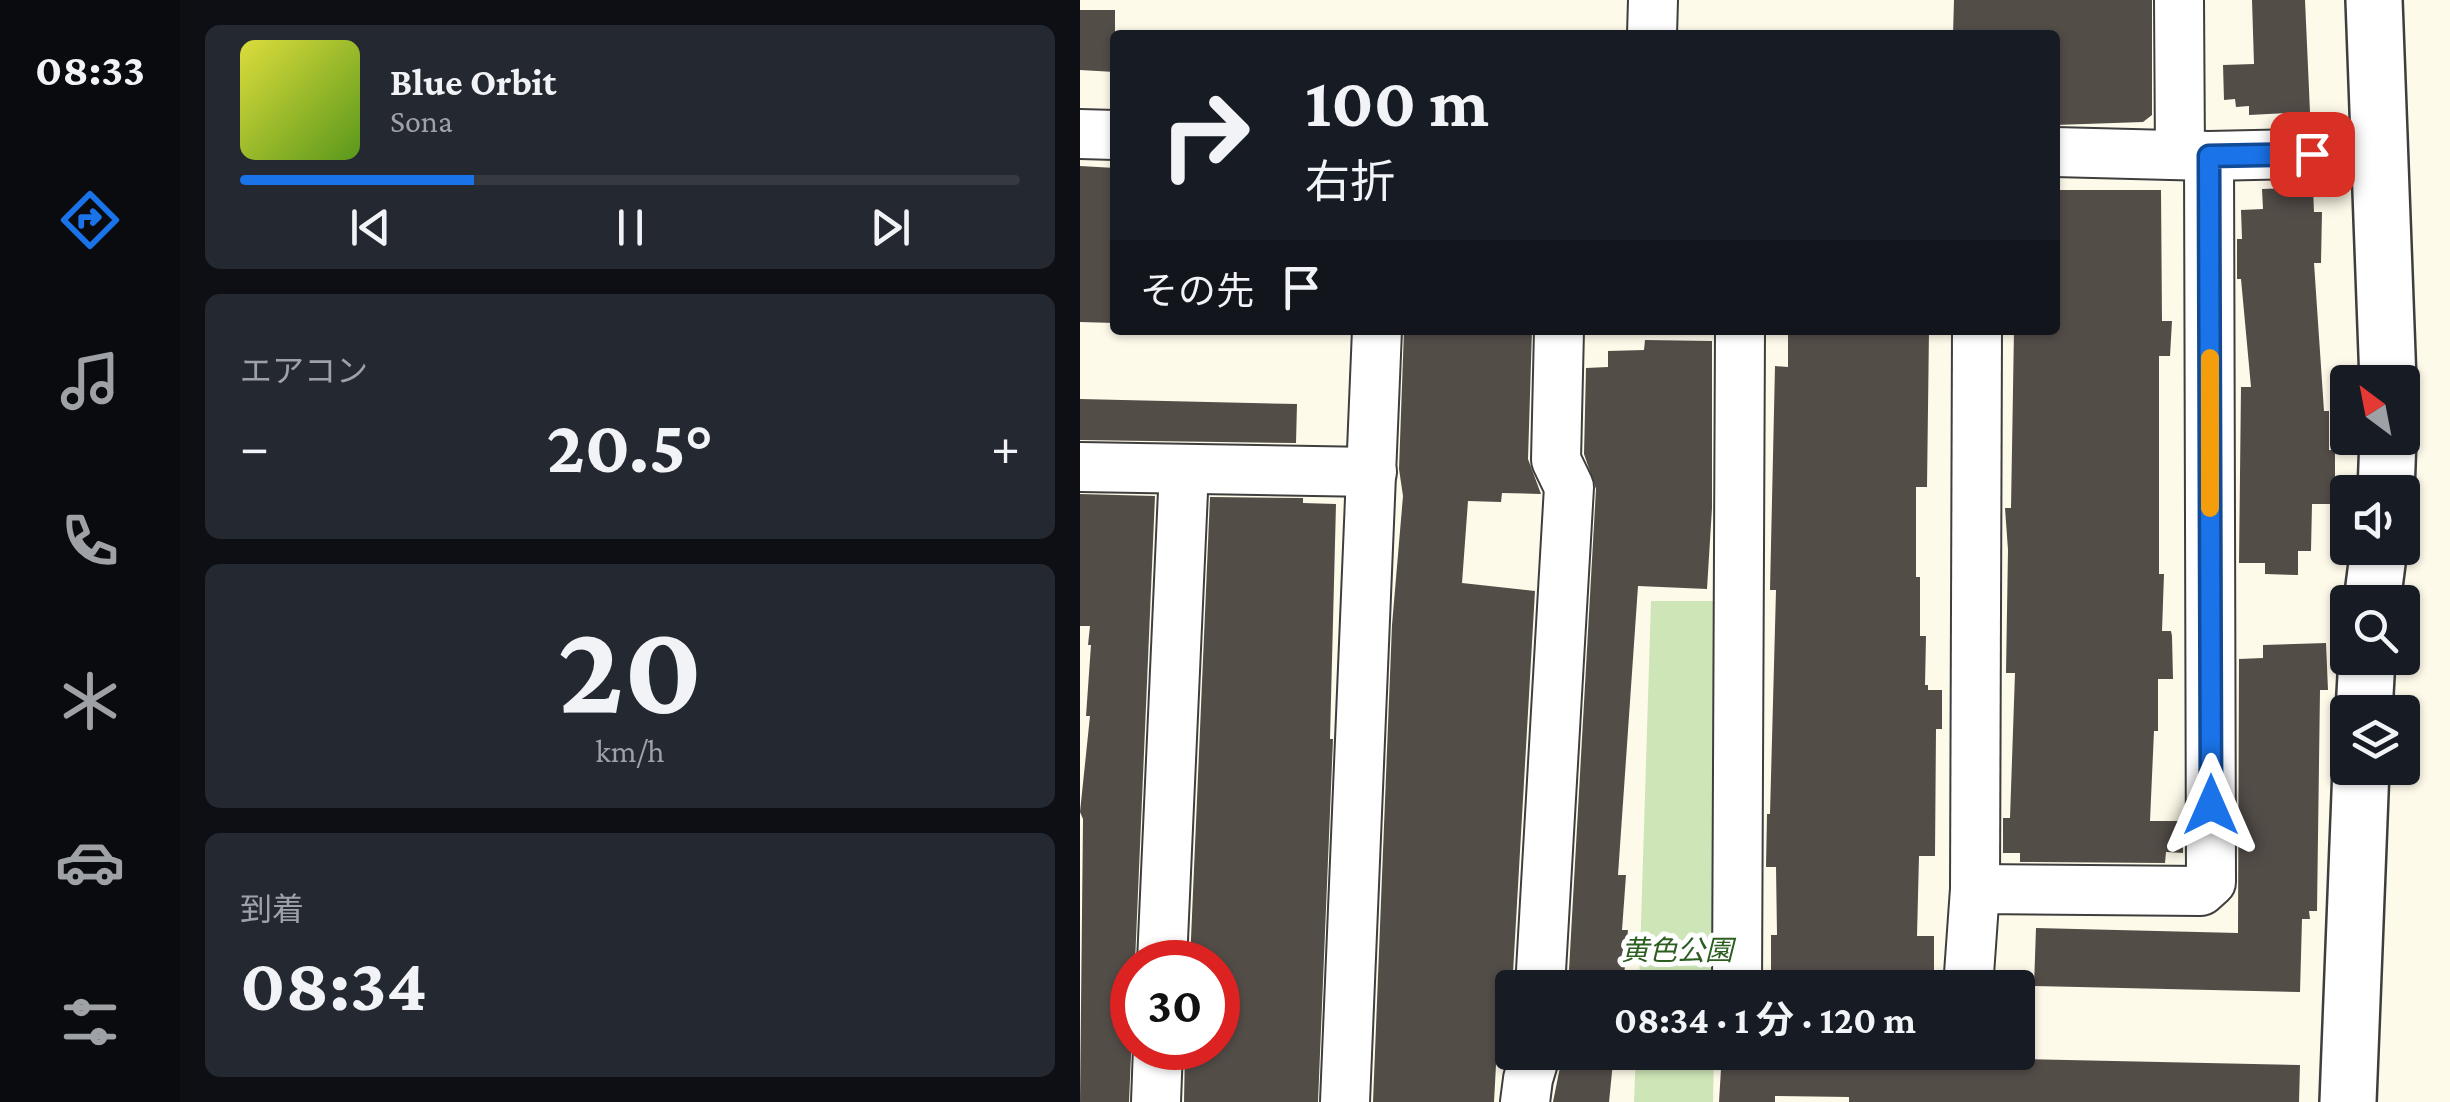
<!DOCTYPE html>
<html lang="ja">
<head>
<meta charset="utf-8">
<style>
	body { margin:0; font-family:"Crimson Pro","Noto Sans JP",serif; background:#242831; color:#f1f3f6; height:100vh; display:flex; flex-direction:column; font-size:38px; white-space:nowrap }
	* { box-sizing:border-box; margin:0 }
	p { font-size:32px; color:#9ea1a6 }
	.icon { flex:none; width:55px; height:55px; fill:none; stroke:currentColor; stroke-width:2; stroke-linecap:round; stroke-linejoin:round }
	.map { position:relative; flex:1; overflow:hidden }
	.side { display:flex; flex-direction:column; gap:25px; padding:25px; background:#0d0f14; width:900px }
	.side>* { flex:none }
	.banner { position:absolute; left:30px; top:30px; width:950px; height:305px; border-radius:10px; box-shadow:0 2px 8px #0004; background:#171b24; color:#f1f3f6; overflow:hidden }
	.needle { width:65px; rotate:328deg }
	.tools { position:absolute; left:1250px; top:365px; display:grid; gap:20px }
	.tools a { display:grid; place-items:center; width:90px; height:90px; border-radius:10px; background:#171b24; box-shadow:0 2px 8px #0004; font-size:50px }
	.speed { position:absolute; left:30px; top:940px; display:flex; gap:20px; font-size:50px; font-weight:700; text-align:center }
	.speed>* { display:grid; place-content:center; width:130px; height:130px; border-radius:50%; background:#171b24; box-shadow:0 2px 8px #0004; line-height:1 }
	.speed .limit { border:15px solid #d22; background:#fff; color:#111 }
	.pin { position:absolute; display:grid; place-items:center; width:85px; height:85px; color:#fff; margin:-42px; border-radius:20px; box-shadow:0 5px 15px #0006 }
	.me { position:absolute; width:110px; margin:-55px; rotate:0deg; stroke-linejoin:round; filter:drop-shadow(0 0 8px #0008) }
	.turn { display:flex; align-items:center; gap:35px; height:210px; padding:0 30px; font-size:45px }
	.turn .icon { width:130px; height:130px; stroke-width:2.5 }
	.turn b { display:block; font-size:70px; line-height:85px }
	.then { display:flex; align-items:center; height:95px; padding:0 30px; background:#0003; gap:20px; font-size:38px }
	.big { font-size:75px; font-weight:700; line-height:1.1 }
	.side .tile { flex:1; display:flex; flex-direction:column; justify-content:center; gap:15px; min-width:0; padding:0 35px; border-radius:15px; background:#242831 }
	.side .dial { align-items:center; gap:0 }
	.dial b { font-size:130px; line-height:1 }
	.song { display:flex; align-items:center; gap:30px }
	.cover { width:120px; height:120px; border-radius:15px; background:linear-gradient(135deg,hsl(60 70% 55%),hsl(90 70% 35%)) }
	.played { height:10px; border-radius:5px; background:linear-gradient(90deg,#1a73e8 30%,#363941 30%) }
	.keys { display:flex; justify-content:space-around; direction:ltr }
	.heat { display:flex; justify-content:space-between; align-items:center; font-size:55px; direction:ltr }
	.trip { position:absolute; left:415px; top:970px; width:540px; height:100px; border-radius:10px; background:#171b24; box-shadow:0 2px 8px #0004; font-weight:700; line-height:100px; text-align:center }
	main { display:flex; flex:1; min-height:0 }
	.tabs { display:flex; flex-direction:column; width:180px; justify-content:space-around; align-items:center; background:#090b0e; color:#9ea1a6 }
	.tabs .icon { width:70px; height:70px }
	.tabs .active { color:#1a73e8 }
	.tabs b { font-size:45px; color:#f1f3f6 }
	.map>svg:first-child { display:block }
</style>
</head>
<body>
<main>
<nav class="tabs">
<b>08:33</b>
<svg class="icon active" aria-label="directions" viewBox="0 0 24 24"><path d="M12 3l9 9-9 9-9-9zM9 14v-3h6M13 9l2 2-2 2"/></svg>
<svg class="icon" aria-label="music" viewBox="0 0 24 24"><path d="M9 18V5l10-2v13"/><circle cx="6" cy="18" r="3"/><circle cx="16" cy="16" r="3"/></svg>
<svg class="icon" aria-label="phone" viewBox="0 0 24 24"><path d="M5 4h4l2 5-3 2q2 4 5 5l2-3 5 2v4C11 20 4 13 5 4z"/></svg>
<svg class="icon" aria-label="climate" viewBox="0 0 24 24"><path d="M12 3v18M4 7l16 10M4 17L20 7"/></svg>
<svg class="icon" aria-label="car" viewBox="0 0 24 24"><path d="M5 17H2v-5l4-1 3-4h7l3 4 3 1v5h-3M9 17h6M6 11h13"/><circle cx="7" cy="17" r="2"/><circle cx="17" cy="17" r="2"/></svg>
<svg class="icon" aria-label="filters" viewBox="0 0 24 24"><path d="M4 7h16M4 17h16"/><circle cx="9" cy="7" r="2"/><circle cx="15" cy="17" r="2"/></svg>
</nav>
<section class="side">
<div class="tile">
<div class="song"><i class="cover"></i><div><b>Blue Orbit</b><p>Sona</p></div></div>
<div class="played"></div>
<div class="keys"><svg class="icon" aria-label="previous" viewBox="0 0 24 24"><path d="M18 5L8 12l10 7zM5 5v14"/></svg><svg class="icon" aria-label="pause" viewBox="0 0 24 24"><path d="M8 5v14M16 5v14"/></svg><svg class="icon" aria-label="next" viewBox="0 0 24 24"><path d="M6 5l10 7-10 7zM19 5v14"/></svg></div>
</div>
<div class="tile"><p>エアコン</p>
<div class="heat"><a>−</a><b class="big">20.5°</b><a>+</a></div>
</div>
<div class="tile dial"><b>20</b><p>km/h</p></div>
<div class="tile"><p>到着</p><b class="big">08:34</b></div>
</section>
<div class="map">
<svg width="1370" height="1102" viewBox="0 0 1370 1102">
	<rect width="100%" height="100%" fill="#fefaea"/>
	<g fill="#cee5b7">
		<path d="M571,601H639L635,987L559,988Z"/>
		<path d="M556,1053H634L633,1102H554Z"/>
	</g>
	<g fill="#534d48">
		<path d="M874,0H1072V115L1063,122L975,125V35H873Z"/>
		<path d="M1172,0H1225L1230,112L1169,115V106L1156,107L1155,99L1144,100L1143,65L1174,64Z"/>
		<path d="M0,10H35V72L0,70Z"/>
		<path d="M0,166L35,168V323L0,322Z"/>
		<path d="M1233,187L1234,212H1242L1241,263H1234L1244,411H1249V450H1255V504H1232L1231,551H1218V575L1185,574V563H1159L1161,387H1171L1161,279H1157V239H1162L1161,210L1183,209L1182,189Z"/>
		<path d="M975,190H1081L1082,321H1092L1090,356H1079V574H1084L1082,631H1091L1092,636L1093,679H1078V731H1074L1070,821H1103V853L1086,852L1085,863L940,862V853H923V818H930L935,673H926L928,550L925,508H931L934,330H975Z"/>
		<path d="M324,330H452L448,459L461,494L422,493L421,502L388,501L382,583L455,591L433,973H421L414,1102H293L312,625L323,496L319,469Z"/>
		<path d="M708,330H849L847,487H836V577H840V636H846L845,685H848V690H862V729H856L855,856H839L837,936H854V970H846V985L691,983V935H697L696,867H686L687,814H690L696,590H690L695,366L708,367Z"/>
		<path d="M565,340L632,341V508L627,589L558,586L538,875H546L542,930H548L543,988H488L516,489L504,454L506,368L528,367V351L564,350Z"/>
		<path d="M0,399L217,404L216,443L0,440Z"/>
		<path d="M0,494L75,496L49,1102H0L3,819L0,812L10,716H6L11,645H8L10,626H0Z"/>
		<path d="M130,497L223,498V503L256,504L250,739H253L238,1102H104L105,1048H138V962H110Z"/>
		<path d="M1246,643L1248,690H1240L1237,911H1229L1230,919H1222L1220,992L954,986L956,928L1158,933L1159,659L1183,658V645Z"/>
		<path d="M483,1052H534L529,1102H473Z"/>
		<path d="M642,1052H946V1059L1220,1065L1219,1102H769V1097L695,1096V1102H639Z"/>
	</g>
	<g fill="none" stroke-linecap="round" stroke-linejoin="round">
		<defs>
			<g id="minor">
				<path d="M1099,0L1100,154"/>
				<path d="M572,35L573,0"/>
				<path d="M0,134L35,135"/>
				<path d="M975,152L1129,156L1300,152"/>
				<path d="M0,467L292,472"/>
				<path d="M895,889L897,330"/>
				<path d="M82,962L104,469"/>
				<path d="M460,988L489,487L476,460L479,330"/>
				<path d="M657,988L660,330"/>
				<path d="M888,988L895,889L1121,891L1131,882L1129,156"/>
				<path d="M76,1102L78,1048"/>
				<path d="M265,1102L297,330"/>
				<path d="M445,1102L448,1079L456,1052"/>
			</g>
			<g id="tertiary">
				<path d="M1294,0L1308,382"/>
				<path d="M1306,492L1308,438"/>
				<path d="M1292,602L1299,548"/>
				<path d="M1284,712L1287,658"/>
				<path d="M1268,1102L1281,768"/>
			</g>
		</defs>
		<use href="#minor" stroke="#3e3e3e" stroke-width="52"/>
		<use href="#tertiary" stroke="#3e3e3e" stroke-width="60"/>
		<use href="#minor" stroke="#fff" stroke-width="48"/>
		<use href="#tertiary" stroke="#fff" stroke-width="55"/>
	</g>
	<g fill="none" stroke-linecap="round" stroke-linejoin="round">
		<defs>
			<path id="route" d="M1131,805L1129,156L1232,154"/>
		</defs>
		<use href="#route" stroke="#114b97" stroke-width="25"/>
		<use href="#route" stroke="#1a73e8" stroke-width="18"/>
		<path stroke="#f59e0b" stroke-width="18" d="M1130,358V508"/>
	</g>
	<g text-anchor="middle" dominant-baseline="central" stroke-width="10" stroke-linejoin="round" paint-order="stroke">
		<g font-size="28" font-style="italic" fill="#2c5e20" stroke="#fff">
			<text x="597" y="950">黄色公園</text>
		</g>
	</g>
</svg>
<div class="tools">
<a><svg class="needle" viewBox="-14 -14 28 28"><path d="M0-13l5 13h-10z" fill="#e53935"/><path d="M0 13l5-13h-10z" fill="#9ea1a6"/></svg></a>
<a><svg class="icon" aria-label="sound" viewBox="0 0 24 24"><path d="M4 9h4l5-4v14l-5-4H4zM17 9q2 3 0 6"/></svg></a>
<a><svg class="icon" aria-label="search" viewBox="0 0 24 24"><circle cx="10" cy="10" r="6"/><path d="M15 15l6 6"/></svg></a>
<a><svg class="icon" aria-label="layers" viewBox="0 0 24 24"><path d="M12 4l9 5-9 5-9-5zM3 14l9 5 9-5"/></svg></a>
</div>
<div class="speed"><div class="limit">30</div></div>
<div class="pin" style="left:1232px;top:154px;background:#d93025"><svg class="icon" aria-label="arrive" viewBox="0 0 24 24"><path d="M6 21V4h12l-3 4 3 4H6"/></svg></div>
<svg class="me" style="left:1131px;top:805px" viewBox="-20 -20 40 40"><path d="M0-17L14 15 0 8-14 15z" fill="#1a73e8" stroke="#fff" stroke-width="4"/></svg>
<div class="trip">08:34 · 1 分 · 120 m</div>
<div class="banner">
<div class="turn"><svg class="icon" aria-label="right" viewBox="0 0 24 24"><path d="M7 20v-9h11M14 6l5 5-5 5"/></svg><div><b>100 m</b>右折</div></div>
<div class="then">その先<svg class="icon" aria-label="arrive" viewBox="0 0 24 24"><path d="M6 21V4h12l-3 4 3 4H6"/></svg></div>
</div>
</div>
</main>
</body>
</html>
